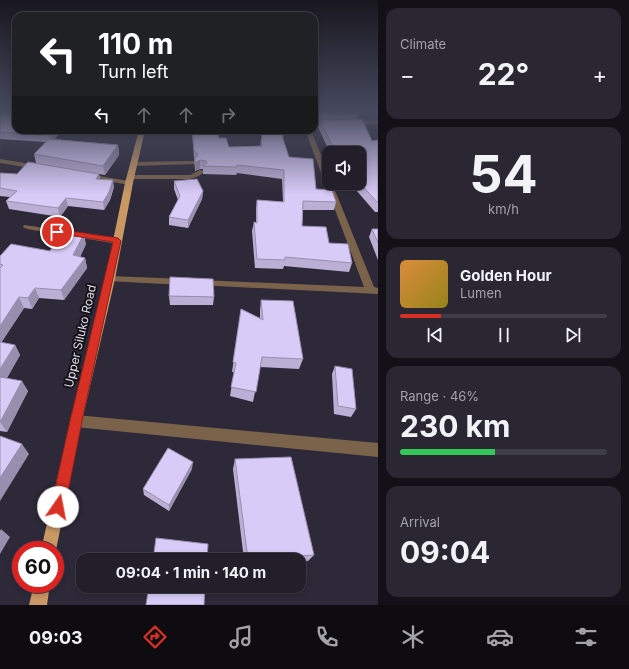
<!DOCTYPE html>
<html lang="en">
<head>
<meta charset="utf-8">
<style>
	body { margin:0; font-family:Inter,sans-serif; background:#2a2732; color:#f1f3f6; height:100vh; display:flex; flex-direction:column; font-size:15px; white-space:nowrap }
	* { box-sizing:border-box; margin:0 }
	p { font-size:13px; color:#a2a2a8 }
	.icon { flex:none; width:22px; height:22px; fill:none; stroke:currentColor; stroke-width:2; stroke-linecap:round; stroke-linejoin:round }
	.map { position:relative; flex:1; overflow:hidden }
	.panel { display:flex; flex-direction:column; gap:8px; padding:8px; background:#131117; width:251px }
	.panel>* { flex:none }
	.hud { position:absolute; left:12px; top:12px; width:306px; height:122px; border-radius:12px; box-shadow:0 2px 6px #0003,0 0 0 1px #3f3d47; background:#202124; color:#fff; overflow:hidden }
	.tools { position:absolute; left:322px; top:146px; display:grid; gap:8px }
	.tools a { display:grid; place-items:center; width:44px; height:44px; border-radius:8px; background:#221f2a; box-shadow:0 2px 6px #0003,0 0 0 1px #3f3d47; font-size:20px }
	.speed { position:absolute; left:12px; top:541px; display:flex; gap:8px; font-size:20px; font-weight:700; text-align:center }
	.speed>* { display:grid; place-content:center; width:52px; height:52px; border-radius:50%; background:#221f2a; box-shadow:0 2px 6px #0003,0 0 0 1px #3f3d47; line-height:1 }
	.speed .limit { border:6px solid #d22; background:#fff; color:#111 }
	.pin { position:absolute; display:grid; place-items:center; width:34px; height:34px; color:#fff; margin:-17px; border:2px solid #fff; border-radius:50%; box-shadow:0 1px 4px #0007 }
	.me { position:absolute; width:44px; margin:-22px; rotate:12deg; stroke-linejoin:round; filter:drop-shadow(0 0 3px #0008) }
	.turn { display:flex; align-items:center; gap:14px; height:84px; padding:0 20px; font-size:18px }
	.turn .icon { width:52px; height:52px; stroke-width:2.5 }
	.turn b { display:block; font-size:28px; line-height:34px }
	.lanes { display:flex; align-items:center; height:38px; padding:0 20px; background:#0003; justify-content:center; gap:20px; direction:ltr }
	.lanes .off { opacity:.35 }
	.big { font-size:30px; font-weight:700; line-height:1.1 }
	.panel .card { flex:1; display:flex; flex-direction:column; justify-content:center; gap:6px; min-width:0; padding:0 14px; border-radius:12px; background:#2a2732 }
	.panel .dial { align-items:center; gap:0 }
	.dial b { font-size:52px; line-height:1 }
	.song { display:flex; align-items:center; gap:12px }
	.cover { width:48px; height:48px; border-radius:6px; background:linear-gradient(135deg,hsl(30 70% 55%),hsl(50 70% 35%)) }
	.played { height:4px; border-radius:2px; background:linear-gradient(90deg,#d93025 20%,#3f3d47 20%) }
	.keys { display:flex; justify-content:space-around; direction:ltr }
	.heat { display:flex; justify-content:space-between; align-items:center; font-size:22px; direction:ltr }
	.charge { height:6px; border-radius:3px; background:linear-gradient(90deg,#34c759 46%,#3f3d47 0) }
	.trip { position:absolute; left:76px; top:553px; width:230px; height:40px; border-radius:12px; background:#221f2a; box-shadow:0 2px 6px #0003,0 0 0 1px #3f3d47; font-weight:700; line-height:40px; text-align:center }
	.dock { display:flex; height:64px; justify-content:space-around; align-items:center; background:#0e0c11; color:#a2a2a8 }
	.dock .icon { width:28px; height:28px }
	.dock .current { color:#d93025 }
	.dock b { font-size:18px; color:#f1f3f6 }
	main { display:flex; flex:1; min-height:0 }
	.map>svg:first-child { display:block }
</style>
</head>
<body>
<main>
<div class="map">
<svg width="378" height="605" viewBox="0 0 378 605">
	<rect width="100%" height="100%" fill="#2e2938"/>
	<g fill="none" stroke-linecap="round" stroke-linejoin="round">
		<path stroke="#8c8895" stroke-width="1.5" stroke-dasharray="0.5 2" stroke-linecap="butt" d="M0,144L8,137"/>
		<g fill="#7b634b" fill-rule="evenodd">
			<path d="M378,120V124L350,125L347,123L350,121Z"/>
			<path d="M314,122H332L335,124L332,126H314Z"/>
			<path d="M305,130H311L329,175V183H332L374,287L378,288V294L197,285L195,283L197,281L200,280L364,287Z"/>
			<path d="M0,159L37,165L40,167L37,169L0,163Z"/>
			<path d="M194,161L196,162V164L133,166L130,164L133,162Z"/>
			<path d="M200,170L205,171L199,176L190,179H130L127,177L130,175H190Z"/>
			<path d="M87,174L129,181L133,183L129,185L85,177V175Z"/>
			<path d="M24,225L118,238L122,241L118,244L27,229L23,227Z"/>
			<path d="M110,276L184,279L189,282L184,285L107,281L105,279Z"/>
			<path d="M76,415L378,443V457L76,427L71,425L70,421L71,417Z"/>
		</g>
		<g fill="#c99865" fill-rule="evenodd">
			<path d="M139,130H145L133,183L115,279L82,421L55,555V550H41L70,421L105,279L125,183Z"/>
			<path d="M34,584H50L47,605H29Z"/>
		</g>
	</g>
	<g fill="#bbafd5">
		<path d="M0,111L63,130L54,139L118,145L119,155L105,175L99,174L100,179L114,187L110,200L104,210L68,206L60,217L9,209L6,201L10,197L0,196V173L17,174L36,163L34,154L45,142L0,139Z"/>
		<path d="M314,111L359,113L357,119L372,141L378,140V212H375L350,183H359V153H331L329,151L318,127L320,120H315L314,118Z"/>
		<path d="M192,130H217L219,138L229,147L260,146L263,130L283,139L289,157L316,189L336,202L334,210H303L302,226L329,243L352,263L349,272L284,266L283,269L255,268L252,231L254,222H256V209L257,200L283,202L282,179L237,173L236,175L203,174V169H200L195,171Z"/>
		<path d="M174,181L203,191L202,199L188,228L169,225V217L178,200L174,189Z"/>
		<path d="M372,229H378V260L369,237Z"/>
		<path d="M86,244L80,257L85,258L87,268L64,300L39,298L32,309L24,308L1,343L15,345L20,355L7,378L28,391L7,432L0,431V256L50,251Z"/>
		<path d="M169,296L214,297L213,305H170Z"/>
		<path d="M261,300L303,359L299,369L260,367L253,402L230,396L234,372H232L241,309L260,318V310Z"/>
		<path d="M335,366L356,409L351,417L334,414L332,374Z"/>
		<path d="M235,459L314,555L308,561L299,562V560H244L233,469Z"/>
		<path d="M192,469L169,511L144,495L143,489Z"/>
	</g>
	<g fill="#988eae">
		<path d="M55,130H63L51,143L49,136Z"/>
		<path d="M118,145L119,155L105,175L103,166Z"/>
		<path d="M200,160V169L195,171V163Z"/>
		<path d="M99,174L101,182L96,179Z"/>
		<path d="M113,180L114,187L110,200L104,210L103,202Z"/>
		<path d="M203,191L202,199L188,228V220Z"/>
		<path d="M66,198L68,206L60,217L58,208Z"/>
		<path d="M84,234L86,244L76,266L73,255Z"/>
		<path d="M85,258L87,268L64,300L61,290Z"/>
		<path d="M35,288L39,298L32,309L28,298Z"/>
		<path d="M19,297L24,308L0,344V326Z"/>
		<path d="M15,345L20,355L2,386L0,383V369Z"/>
		<path d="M22,381L28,391L7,432L0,422Z"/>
		<path d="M22,444L29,454L0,501V478Z"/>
		<path d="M193,462L192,469L169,511V505Z"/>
		<path d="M1,529L10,537L0,554V531Z"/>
	</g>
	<g fill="#d9cbf8" stroke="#988eae">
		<path d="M0,111H16V130H55L49,136L0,132Z"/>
		<path d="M314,111H358L359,113L316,114L315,112H314Z"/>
		<path d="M362,119L372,141L378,140V203L359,182V153H338L331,143L320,120Z"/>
		<path d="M192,130H217L219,138H226L229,147L262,146L261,141L263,130H283V139L289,157L313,159L316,189L332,190L336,202L303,201L302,226L326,227L329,243L348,244L352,263L285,257V260L257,259L254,222L257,223V200L284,202V170L237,165V167L203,166L207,163L206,161L200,160L195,163V157H197L198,154L194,151Z"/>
		<path d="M49,139L118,145L103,166L34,154Z"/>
		<path d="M28,162L99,174L96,179L113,180L109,192L103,202L66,198L58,208L6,201L17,191L0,188V173L17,174Z"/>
		<path d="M197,179L203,191L188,220L169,217L180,196L174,181Z"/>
		<path d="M372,229H378V243Z"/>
		<path d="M60,232L84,234L73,255L85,258L61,290L35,288L28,298L19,297L0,326V268L3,265L0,264V256L11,244L50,251Z"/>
		<path d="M170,277L213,279L214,297L169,296Z"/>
		<path d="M261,300L293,301L303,359L262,357L256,392L231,387L236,363L233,362L241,309L263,320Z"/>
		<path d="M0,342L15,345L0,369Z"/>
		<path d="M335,366L352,369L356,409L338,406Z"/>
		<path d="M0,377L22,381L0,422Z"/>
		<path d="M0,436L22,444L0,478Z"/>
		<path d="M168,448L193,462L169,505L143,489Z"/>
		<path d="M291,457L314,555L248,559L235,459Z"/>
		<path d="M156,538L208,544L207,560H153Z"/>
		<path d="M149,586H205L204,605H146Z"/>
	</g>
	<linearGradient id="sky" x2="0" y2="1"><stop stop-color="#19171f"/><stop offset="0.57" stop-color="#46495e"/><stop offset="1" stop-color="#46495e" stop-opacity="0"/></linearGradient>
	<rect width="378" height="195" fill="url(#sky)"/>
	<path fill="#d93025" stroke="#8d1f18" d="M57,229L118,238L121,241L82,421L65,507L63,512L58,514L53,512L51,507L70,421L113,242L55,233V230Z"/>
	<g text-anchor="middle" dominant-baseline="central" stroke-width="4" stroke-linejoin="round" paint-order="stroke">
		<g font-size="12" fill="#dedbe5" stroke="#15131a">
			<text transform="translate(80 336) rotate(-77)">Upper Siluko Road</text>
		</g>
	</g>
</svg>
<div class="tools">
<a><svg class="icon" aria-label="sound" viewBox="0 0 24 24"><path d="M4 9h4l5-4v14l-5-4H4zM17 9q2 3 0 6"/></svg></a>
</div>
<div class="speed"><div class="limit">60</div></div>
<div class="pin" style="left:57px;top:232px;background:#d93025"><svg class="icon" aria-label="arrive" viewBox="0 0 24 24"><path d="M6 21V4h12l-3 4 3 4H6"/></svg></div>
<svg class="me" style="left:58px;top:507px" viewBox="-20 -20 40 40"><circle r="19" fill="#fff"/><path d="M0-13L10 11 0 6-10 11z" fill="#d93025"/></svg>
<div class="trip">09:04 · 1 min · 140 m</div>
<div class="hud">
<div class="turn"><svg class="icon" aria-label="left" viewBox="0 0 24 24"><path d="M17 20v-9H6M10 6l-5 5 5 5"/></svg><div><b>110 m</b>Turn left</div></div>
<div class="lanes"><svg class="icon" aria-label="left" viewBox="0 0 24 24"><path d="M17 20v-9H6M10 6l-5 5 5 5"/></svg><svg class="icon off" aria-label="ahead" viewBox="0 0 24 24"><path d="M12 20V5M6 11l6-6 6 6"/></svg><svg class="icon off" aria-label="ahead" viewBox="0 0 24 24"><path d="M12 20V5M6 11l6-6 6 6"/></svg><svg class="icon off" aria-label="right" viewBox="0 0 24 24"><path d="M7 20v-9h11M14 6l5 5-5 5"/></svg></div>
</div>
</div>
<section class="panel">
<div class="card"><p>Climate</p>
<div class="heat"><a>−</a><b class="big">22°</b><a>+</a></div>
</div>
<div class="card dial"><b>54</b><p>km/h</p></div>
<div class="card">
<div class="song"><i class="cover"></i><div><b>Golden Hour</b><p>Lumen</p></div></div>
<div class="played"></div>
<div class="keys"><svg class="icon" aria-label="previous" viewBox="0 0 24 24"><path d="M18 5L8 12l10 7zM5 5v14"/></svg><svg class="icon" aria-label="pause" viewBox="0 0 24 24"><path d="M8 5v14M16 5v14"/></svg><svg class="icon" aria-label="next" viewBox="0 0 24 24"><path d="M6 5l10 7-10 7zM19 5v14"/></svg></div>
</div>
<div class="card"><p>Range · 46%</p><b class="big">230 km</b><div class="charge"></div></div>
<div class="card"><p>Arrival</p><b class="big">09:04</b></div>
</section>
</main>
<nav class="dock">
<b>09:03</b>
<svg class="icon current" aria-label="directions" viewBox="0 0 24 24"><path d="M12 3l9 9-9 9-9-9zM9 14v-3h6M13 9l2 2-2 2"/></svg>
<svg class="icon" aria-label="music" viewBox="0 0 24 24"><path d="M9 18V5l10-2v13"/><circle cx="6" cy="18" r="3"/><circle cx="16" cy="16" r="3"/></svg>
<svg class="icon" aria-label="phone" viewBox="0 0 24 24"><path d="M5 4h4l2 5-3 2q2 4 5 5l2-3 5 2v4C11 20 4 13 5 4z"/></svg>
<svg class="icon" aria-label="climate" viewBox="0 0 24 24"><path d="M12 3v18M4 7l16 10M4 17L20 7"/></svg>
<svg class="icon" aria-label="car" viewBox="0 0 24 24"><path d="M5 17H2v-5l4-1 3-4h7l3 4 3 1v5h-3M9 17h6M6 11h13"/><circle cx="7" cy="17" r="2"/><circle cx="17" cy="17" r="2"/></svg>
<svg class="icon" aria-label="filters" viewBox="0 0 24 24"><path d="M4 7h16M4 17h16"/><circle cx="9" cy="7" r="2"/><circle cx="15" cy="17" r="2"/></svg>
</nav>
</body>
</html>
